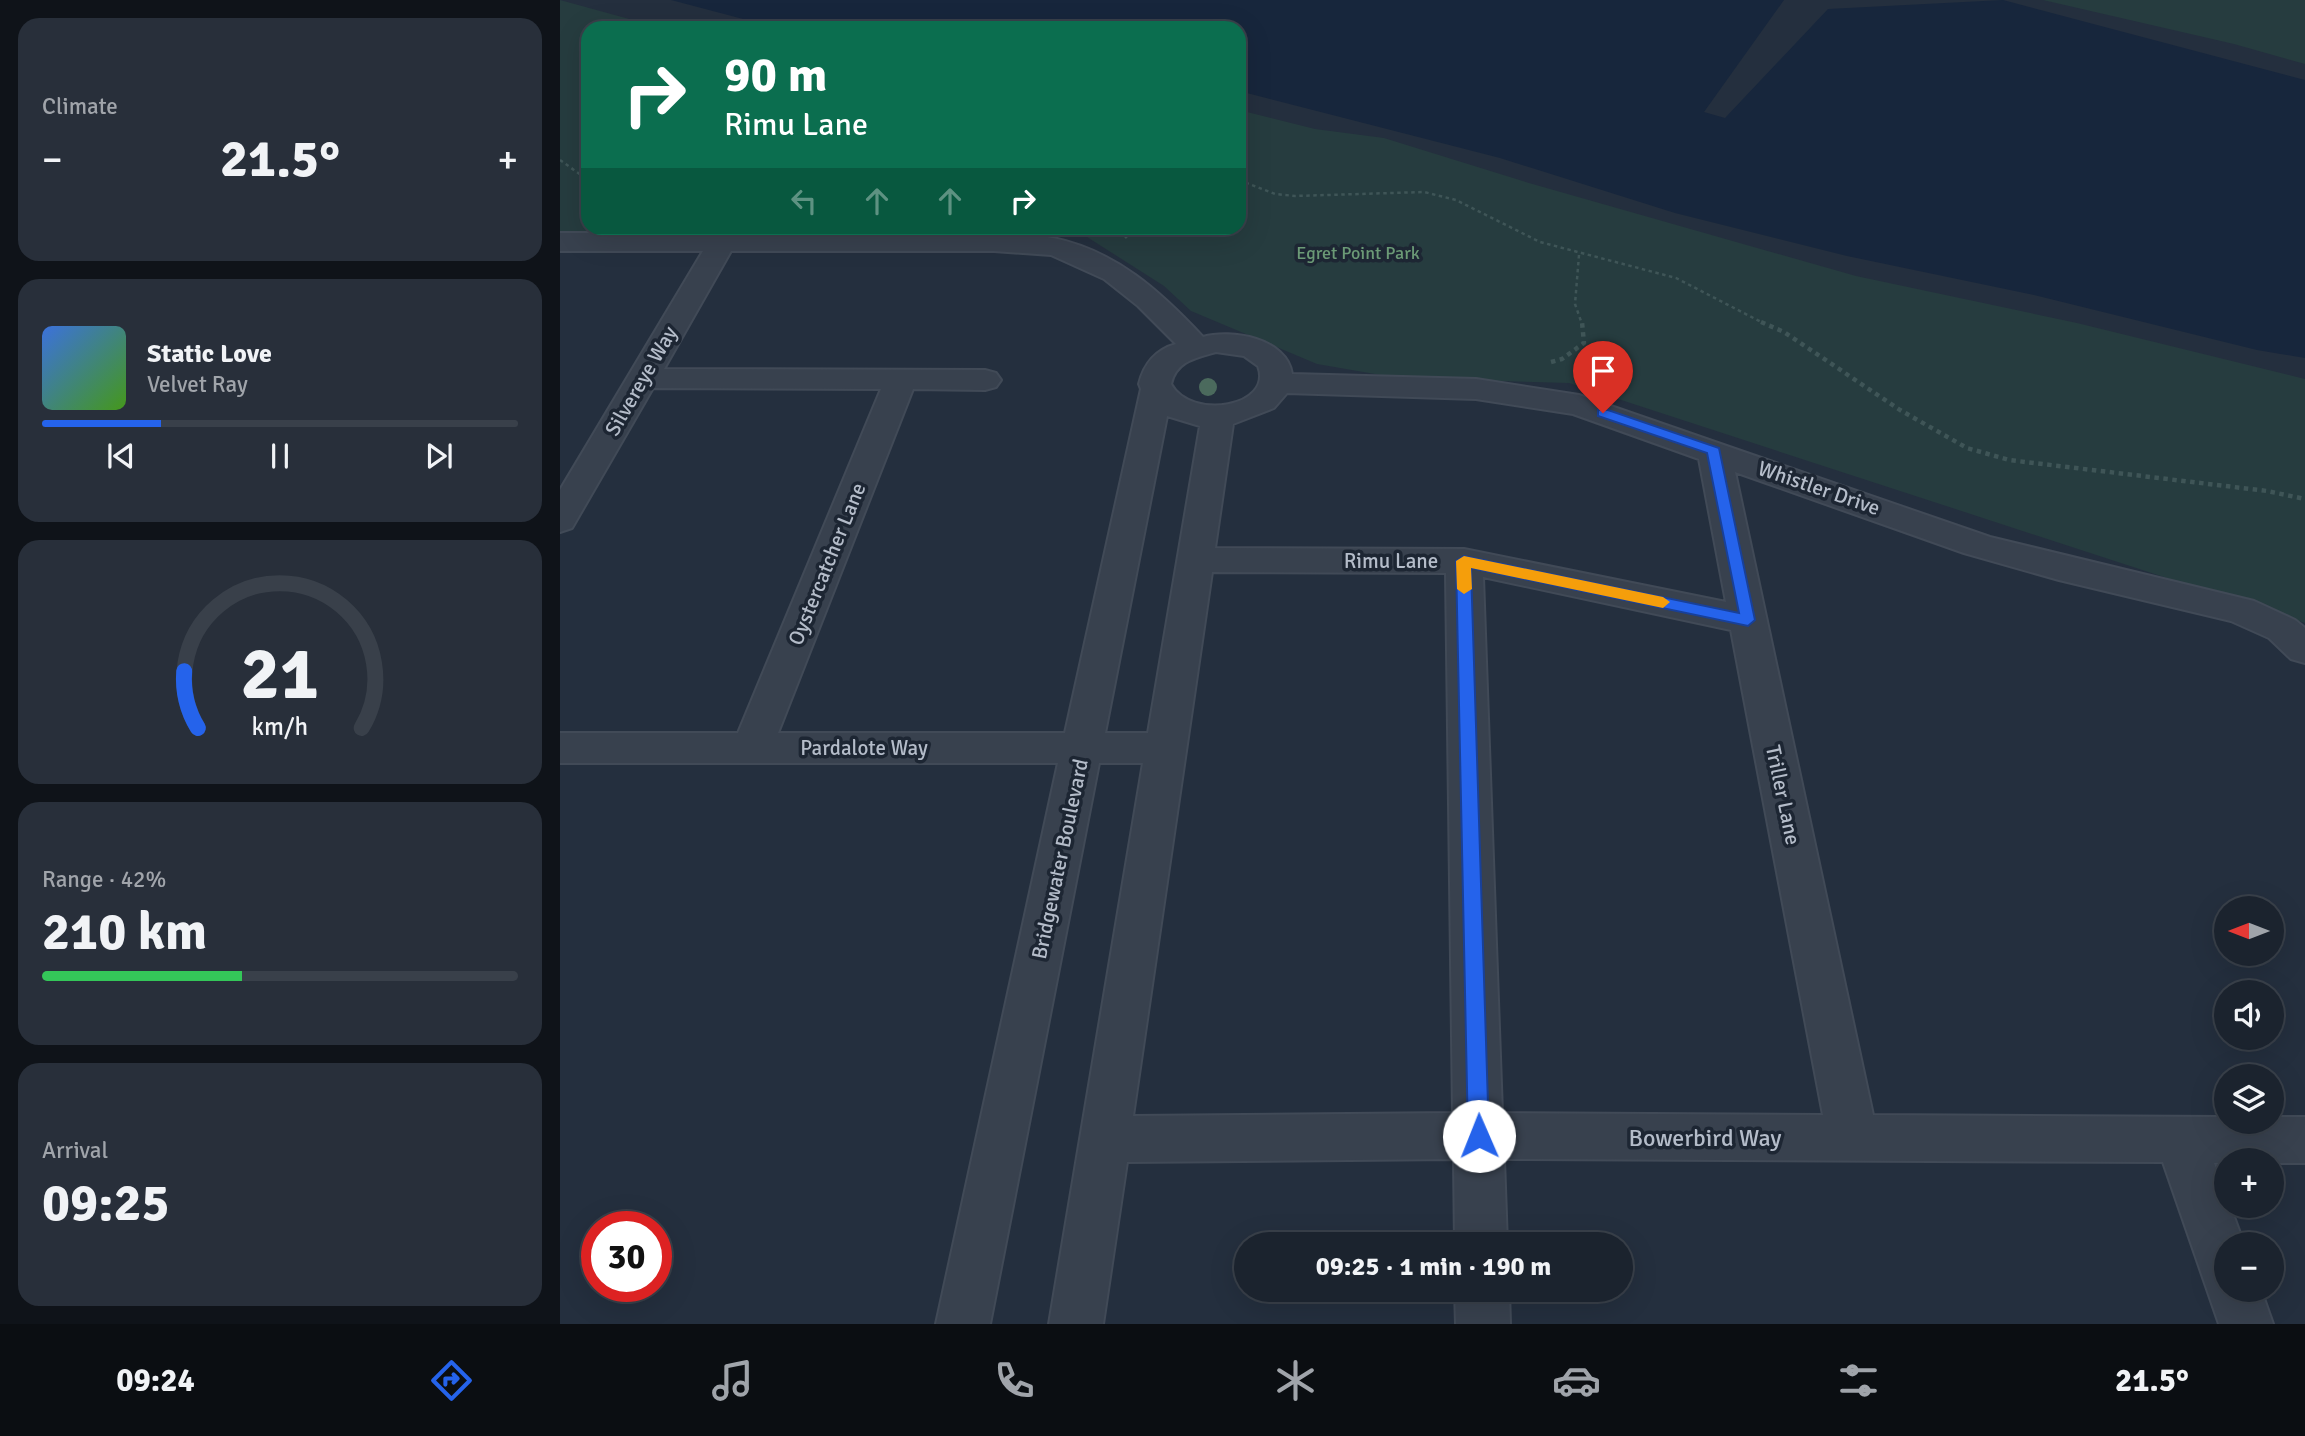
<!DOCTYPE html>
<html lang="en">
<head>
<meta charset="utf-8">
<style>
	body { margin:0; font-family:Signika,sans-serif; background:#282f3a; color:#f1f3f6; height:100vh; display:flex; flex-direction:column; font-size:26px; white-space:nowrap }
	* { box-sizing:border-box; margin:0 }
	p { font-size:23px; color:#a0a4aa }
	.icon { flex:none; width:38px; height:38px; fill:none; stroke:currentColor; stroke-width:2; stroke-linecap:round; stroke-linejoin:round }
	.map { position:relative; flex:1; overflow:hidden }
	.drawer { display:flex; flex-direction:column; gap:18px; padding:18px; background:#0f1319; width:560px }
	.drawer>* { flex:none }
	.guide { position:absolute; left:21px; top:21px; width:665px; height:214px; border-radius:21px; box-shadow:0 7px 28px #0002,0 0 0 2px #39404a; background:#0b6e4f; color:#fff; overflow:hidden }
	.needle { width:46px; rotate:270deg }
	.buttons { position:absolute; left:1654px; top:896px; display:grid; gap:14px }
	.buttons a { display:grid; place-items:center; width:70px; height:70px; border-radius:50%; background:#1b232e; box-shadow:0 7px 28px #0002,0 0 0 2px #39404a; font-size:35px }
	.speed { position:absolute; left:21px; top:1211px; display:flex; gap:14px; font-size:35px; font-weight:700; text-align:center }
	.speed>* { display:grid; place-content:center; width:91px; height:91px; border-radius:50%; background:#1b232e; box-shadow:0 7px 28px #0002,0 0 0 2px #39404a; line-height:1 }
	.speed .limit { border:10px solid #d22; background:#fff; color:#111 }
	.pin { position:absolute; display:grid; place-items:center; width:60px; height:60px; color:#fff; margin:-72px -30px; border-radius:50% 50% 50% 0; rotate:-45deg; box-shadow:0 0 7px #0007 }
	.pin .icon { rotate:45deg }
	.me { position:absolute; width:77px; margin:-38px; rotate:359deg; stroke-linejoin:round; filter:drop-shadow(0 0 5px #0008) }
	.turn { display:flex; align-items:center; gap:24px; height:147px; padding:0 28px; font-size:32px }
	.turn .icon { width:91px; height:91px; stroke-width:2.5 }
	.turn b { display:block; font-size:49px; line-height:60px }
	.lanes { display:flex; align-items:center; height:66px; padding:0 28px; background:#0003; justify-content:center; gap:35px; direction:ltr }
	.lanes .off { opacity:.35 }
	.big { font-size:52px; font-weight:800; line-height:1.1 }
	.drawer .tile { flex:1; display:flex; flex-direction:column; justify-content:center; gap:10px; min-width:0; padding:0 24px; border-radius:21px; background:#282f3a }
	.drawer .dial { align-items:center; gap:0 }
	.dial svg { height:182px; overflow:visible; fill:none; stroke:#39404a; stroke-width:7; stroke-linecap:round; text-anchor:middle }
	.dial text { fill:#f1f3f6; stroke:none }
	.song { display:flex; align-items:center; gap:21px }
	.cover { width:84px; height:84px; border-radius:10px; background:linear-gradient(135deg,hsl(220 70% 55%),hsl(100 70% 35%)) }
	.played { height:7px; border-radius:4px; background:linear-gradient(90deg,#2563eb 25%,#39404a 25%) }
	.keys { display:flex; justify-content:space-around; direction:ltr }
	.heat { display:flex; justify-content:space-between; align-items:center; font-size:38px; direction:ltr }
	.charge { height:10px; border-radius:5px; background:linear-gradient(90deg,#34c759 42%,#39404a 0) }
	.trip { position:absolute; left:674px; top:1232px; width:399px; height:70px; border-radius:35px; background:#1b232e; box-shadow:0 7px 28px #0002,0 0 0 2px #39404a; font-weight:800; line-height:70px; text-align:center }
	.dock { display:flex; height:112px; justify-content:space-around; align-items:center; background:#0b0e12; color:#a0a4aa }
	.dock .icon { width:49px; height:49px }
	.dock .selected { color:#2563eb }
	.dock b { font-size:32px; color:#f1f3f6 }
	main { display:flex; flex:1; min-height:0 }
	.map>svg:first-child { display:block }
</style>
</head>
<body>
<main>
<section class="drawer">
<div class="tile"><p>Climate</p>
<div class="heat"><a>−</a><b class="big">21.5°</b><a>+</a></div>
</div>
<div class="tile">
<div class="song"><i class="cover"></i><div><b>Static Love</b><p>Velvet Ray</p></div></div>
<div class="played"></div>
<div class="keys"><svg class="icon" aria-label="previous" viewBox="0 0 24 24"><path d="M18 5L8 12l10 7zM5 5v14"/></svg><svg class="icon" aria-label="pause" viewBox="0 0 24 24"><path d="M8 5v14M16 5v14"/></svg><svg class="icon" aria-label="next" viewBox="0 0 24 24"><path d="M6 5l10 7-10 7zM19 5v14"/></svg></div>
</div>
<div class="tile dial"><svg viewBox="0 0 100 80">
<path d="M14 69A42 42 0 1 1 86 69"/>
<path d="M14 69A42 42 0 0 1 8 44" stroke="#2563eb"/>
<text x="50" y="56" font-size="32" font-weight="700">21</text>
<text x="50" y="72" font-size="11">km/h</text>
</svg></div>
<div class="tile"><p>Range · 42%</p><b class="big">210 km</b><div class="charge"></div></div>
<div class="tile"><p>Arrival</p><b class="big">09:25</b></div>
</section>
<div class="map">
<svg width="1745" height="1324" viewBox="0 0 1745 1324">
	<rect width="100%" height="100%" fill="#242f3e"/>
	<g fill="#263c3f">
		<path d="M0,0L102,28H28V228H679V110L755,129L824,138L969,183L1296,276L1517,323L1745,379V623L1009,383L838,378L757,364L631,311L604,286L527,237L479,231H0Z"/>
		<path d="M1483,0H1745V64L1674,44Z"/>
	</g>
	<path fill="#17263c" d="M111,0H1224L1144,112L1165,118L1268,9L1443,0L1745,80V358L1697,350L1474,295L1287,256L1115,213L940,158L679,91V28H217Z"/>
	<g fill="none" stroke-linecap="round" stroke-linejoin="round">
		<defs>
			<g id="minor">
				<path d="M0,233H434C454,235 474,234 493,238C556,251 600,291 643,337C671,329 727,338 732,374L916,379L1019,395L1430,537L1694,601L1735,620L1745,628V663L1731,659L1709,638L1671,621L1499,580L1404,553L1175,472L1313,1115L1666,1117V1122H1712V1117H1745V1163H1712V1160L1654,1163L1666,1196V1206H1670L1684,1244H1666V1290H1701L1713,1324H1659L1603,1162L944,1159L947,1244H895L894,1159L567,1162L543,1324H489L583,763H539L430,1324H376L498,763H0V733H178L321,389L93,388L12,528L0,532V490L143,251H0ZM171,251H434L491,255L544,279L578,306L616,344C595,350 584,364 579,384L581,389L505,733H218L353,389L425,390L436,387L441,380L436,373L425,370L104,369ZM656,352L684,356L698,366C714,407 631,421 611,384C616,361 636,358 656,352ZM727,393L916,399L1013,414L1139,459L1166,602L904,549L655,548L673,424L714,408ZM607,416L640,426L588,733H545ZM652,572L886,573L893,1113L573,1116ZM923,577L1171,630L1263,1115L942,1113Z"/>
				<path d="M895,1290H949L950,1324H896Z"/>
			</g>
		</defs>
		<use href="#minor" stroke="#414a57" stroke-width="4"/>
		<g stroke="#3f5557" stroke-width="2.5" stroke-dasharray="3.5 3.5" stroke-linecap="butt">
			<path d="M0,160L28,180"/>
			<path d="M679,180L715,194L735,196L864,192L896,200L980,242L1116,278L1205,324"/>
			<path d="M565,238L575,228"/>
			<path d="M1019,255L1015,304L1022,324"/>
		</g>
		<g stroke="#3f5557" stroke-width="4.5" stroke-dasharray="4.5 4.5" stroke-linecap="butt">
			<path d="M1201,322L1224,332L1340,410L1407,448L1449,460L1707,491L1745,499"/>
			<path d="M991,362L1002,359L1024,343L1022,322"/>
		</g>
		<use href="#minor" fill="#38414e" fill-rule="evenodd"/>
	</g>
	<circle fill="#4b6a5d" cx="648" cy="387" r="9"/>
	<path fill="#2563eb" stroke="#184099" stroke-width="2" d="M1038,410H1048L1159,448L1195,620L1188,626L911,568L929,1136L926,1143L919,1146L911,1143L908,1136L896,561L904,556L1179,613L1147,453L1038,416Z"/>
	<path fill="#f59e0b" d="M904,556L1103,597L1110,602L1103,608L911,568L912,589L904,594L897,589L896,561Z"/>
	<g text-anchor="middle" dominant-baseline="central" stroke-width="7" stroke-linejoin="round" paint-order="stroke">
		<g font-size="18" fill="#6b9a76" stroke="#1d2633">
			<text x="798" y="253">Egret Point Park</text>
		</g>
		<g font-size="21" fill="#b4bcc9" stroke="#1d2633">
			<text transform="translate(81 381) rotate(-60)">Silvereye Way</text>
			<text transform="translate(1259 488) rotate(19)">Whistler Drive</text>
			<text x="831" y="561">Rimu Lane</text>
			<text transform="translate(267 564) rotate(-68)">Oystercatcher Lane</text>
			<text x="304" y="748">Pardalote Way</text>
			<text transform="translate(1223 795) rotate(78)">Triller Lane</text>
			<text transform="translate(500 859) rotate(-78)">Bridgewater Boulevard</text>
		</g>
		<g font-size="24" fill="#b4bcc9" stroke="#1d2633">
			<text x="1145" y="1138">Bowerbird Way</text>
		</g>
	</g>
</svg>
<div class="buttons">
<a><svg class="needle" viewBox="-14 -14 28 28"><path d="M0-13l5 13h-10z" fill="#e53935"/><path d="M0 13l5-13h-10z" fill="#a0a4aa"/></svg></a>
<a><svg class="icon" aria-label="sound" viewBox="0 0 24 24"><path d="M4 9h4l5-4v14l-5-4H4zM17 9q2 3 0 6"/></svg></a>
<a><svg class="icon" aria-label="layers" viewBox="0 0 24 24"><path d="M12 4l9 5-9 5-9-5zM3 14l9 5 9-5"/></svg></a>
<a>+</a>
<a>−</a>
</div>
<div class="speed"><div class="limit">30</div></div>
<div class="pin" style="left:1043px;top:413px;background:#d93025"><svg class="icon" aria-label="arrive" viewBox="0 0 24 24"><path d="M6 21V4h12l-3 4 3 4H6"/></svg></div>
<svg class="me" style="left:919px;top:1136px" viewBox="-20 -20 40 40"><circle r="19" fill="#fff"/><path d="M0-13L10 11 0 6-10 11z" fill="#2563eb"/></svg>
<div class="trip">09:25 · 1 min · 190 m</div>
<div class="guide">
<div class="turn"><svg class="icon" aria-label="right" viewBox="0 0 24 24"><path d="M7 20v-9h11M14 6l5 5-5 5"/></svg><div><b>90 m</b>Rimu Lane</div></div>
<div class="lanes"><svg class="icon off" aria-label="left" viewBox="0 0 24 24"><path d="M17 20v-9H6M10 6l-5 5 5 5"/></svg><svg class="icon off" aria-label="ahead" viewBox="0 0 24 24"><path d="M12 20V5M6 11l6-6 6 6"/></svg><svg class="icon off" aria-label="ahead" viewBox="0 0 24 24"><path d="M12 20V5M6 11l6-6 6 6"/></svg><svg class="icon" aria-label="right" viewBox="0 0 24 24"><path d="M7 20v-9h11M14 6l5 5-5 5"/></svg></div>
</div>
</div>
</main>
<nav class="dock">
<b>09:24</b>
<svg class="icon selected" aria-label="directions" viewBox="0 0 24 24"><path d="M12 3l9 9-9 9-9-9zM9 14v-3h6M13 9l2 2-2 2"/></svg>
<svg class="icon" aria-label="music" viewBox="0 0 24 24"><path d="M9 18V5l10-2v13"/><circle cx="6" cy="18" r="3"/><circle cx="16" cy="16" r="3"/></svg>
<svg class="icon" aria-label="phone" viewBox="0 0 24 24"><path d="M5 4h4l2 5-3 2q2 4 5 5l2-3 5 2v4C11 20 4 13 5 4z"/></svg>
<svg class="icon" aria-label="climate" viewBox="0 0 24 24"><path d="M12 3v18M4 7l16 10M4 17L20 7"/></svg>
<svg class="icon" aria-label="car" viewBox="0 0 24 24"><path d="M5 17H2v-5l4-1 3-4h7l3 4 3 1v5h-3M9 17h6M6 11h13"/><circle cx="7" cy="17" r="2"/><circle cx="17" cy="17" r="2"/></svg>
<svg class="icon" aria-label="filters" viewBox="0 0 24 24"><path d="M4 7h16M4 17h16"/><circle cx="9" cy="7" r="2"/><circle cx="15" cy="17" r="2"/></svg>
<b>21.5°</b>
</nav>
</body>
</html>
